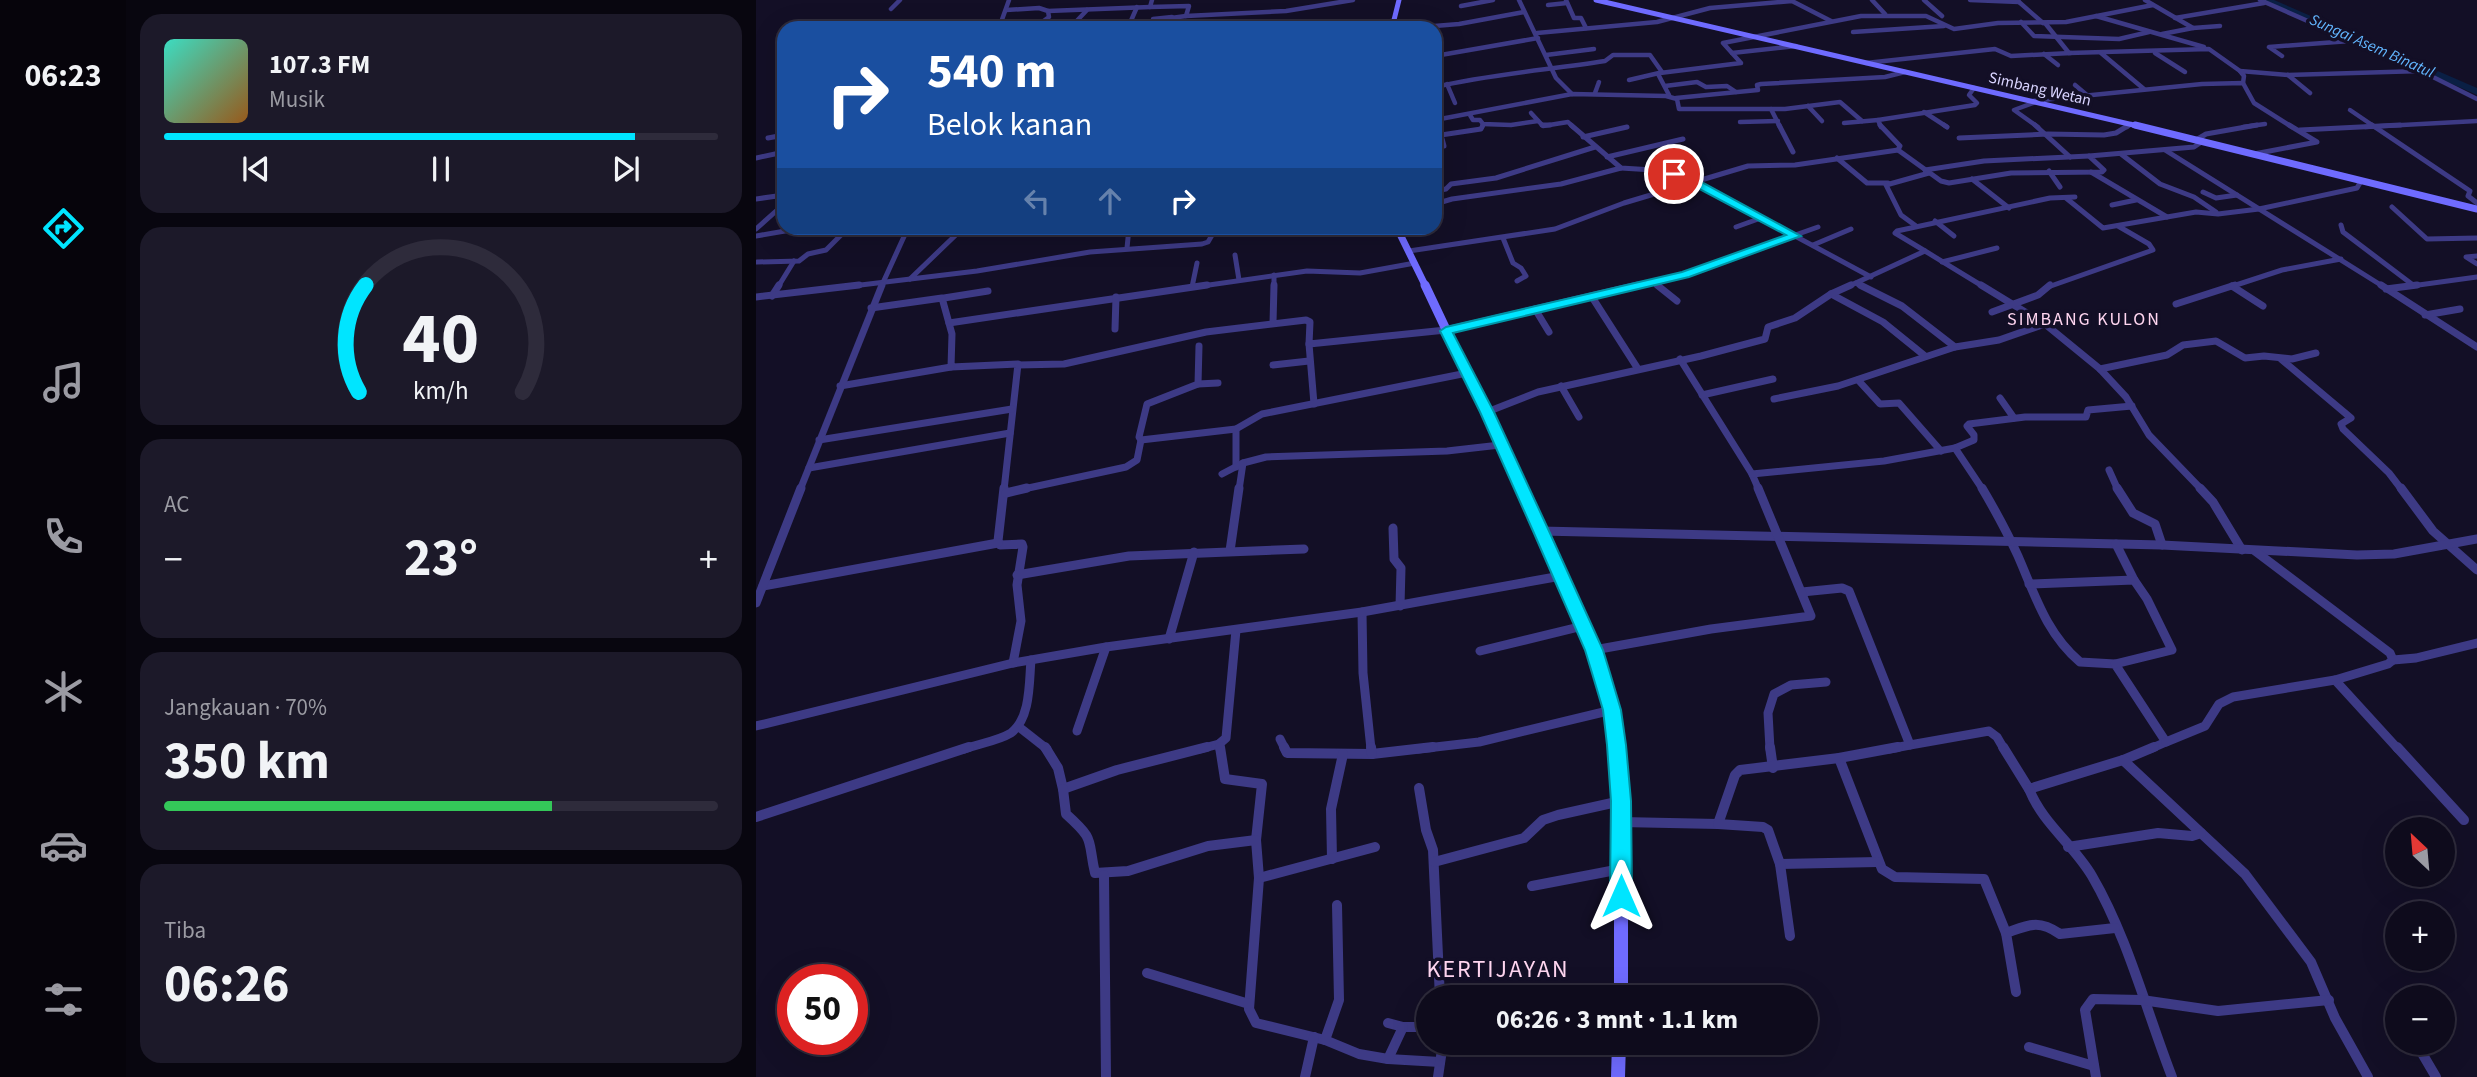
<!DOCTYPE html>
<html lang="id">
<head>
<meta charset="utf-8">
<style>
	body { margin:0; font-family:"Source Sans 3",sans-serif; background:#1c1929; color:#f1f3f6; height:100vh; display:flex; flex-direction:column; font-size:26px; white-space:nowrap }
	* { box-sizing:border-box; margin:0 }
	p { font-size:23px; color:#9b9ba3 }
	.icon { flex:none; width:38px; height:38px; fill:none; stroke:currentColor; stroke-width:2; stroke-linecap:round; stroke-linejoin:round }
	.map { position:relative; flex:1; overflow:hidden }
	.drawer { display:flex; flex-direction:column; gap:14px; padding:14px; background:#08060f; width:630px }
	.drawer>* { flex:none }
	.guide { position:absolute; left:21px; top:21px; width:665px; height:214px; border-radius:21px; box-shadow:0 7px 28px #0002,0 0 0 2px #2e2b3b; background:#1a4fa0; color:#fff; overflow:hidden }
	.needle { width:46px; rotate:334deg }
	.fabs { position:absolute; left:1629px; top:817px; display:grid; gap:14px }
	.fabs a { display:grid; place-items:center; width:70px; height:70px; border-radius:50%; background:#0e0b1c; box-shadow:0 7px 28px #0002,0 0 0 2px #2e2b3b; font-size:35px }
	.speed { position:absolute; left:21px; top:964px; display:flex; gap:14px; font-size:35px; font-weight:700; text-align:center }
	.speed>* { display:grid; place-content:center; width:91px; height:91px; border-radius:50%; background:#0e0b1c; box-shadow:0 7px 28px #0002,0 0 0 2px #2e2b3b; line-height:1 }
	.speed .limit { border:10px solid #d22; background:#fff; color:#111 }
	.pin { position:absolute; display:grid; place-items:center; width:60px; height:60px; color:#fff; margin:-30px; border:4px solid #fff; border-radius:50%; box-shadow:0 2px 7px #0007 }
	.me { position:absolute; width:77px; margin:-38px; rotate:0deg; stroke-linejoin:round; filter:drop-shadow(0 0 5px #0008) }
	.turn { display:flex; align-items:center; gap:24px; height:147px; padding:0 35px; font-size:32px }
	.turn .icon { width:91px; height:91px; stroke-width:2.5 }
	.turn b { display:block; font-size:49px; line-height:60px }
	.lanes { display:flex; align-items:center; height:66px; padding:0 35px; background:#0003; justify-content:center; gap:35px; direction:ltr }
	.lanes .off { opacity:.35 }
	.big { font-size:52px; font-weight:700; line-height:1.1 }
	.drawer .widget { flex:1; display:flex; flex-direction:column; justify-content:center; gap:10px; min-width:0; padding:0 24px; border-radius:21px; background:#1c1929 }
	.drawer .dial { align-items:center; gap:0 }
	.dial svg { height:182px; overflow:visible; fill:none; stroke:#2e2b3b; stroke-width:7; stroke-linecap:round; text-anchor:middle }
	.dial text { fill:#f1f3f6; stroke:none }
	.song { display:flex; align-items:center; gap:21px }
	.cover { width:84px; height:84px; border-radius:10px; background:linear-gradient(135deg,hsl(170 70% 55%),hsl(30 70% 35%)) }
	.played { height:7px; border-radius:4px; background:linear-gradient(90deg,#00e5ff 85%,#2e2b3b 85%) }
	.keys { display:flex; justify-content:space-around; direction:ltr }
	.heat { display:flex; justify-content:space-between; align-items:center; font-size:38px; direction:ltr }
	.charge { height:10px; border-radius:5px; background:linear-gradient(90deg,#34c759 70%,#2e2b3b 0) }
	.trip { position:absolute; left:660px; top:985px; width:402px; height:70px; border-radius:35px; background:#0e0b1c; box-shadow:0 7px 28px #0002,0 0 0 2px #2e2b3b; font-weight:700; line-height:70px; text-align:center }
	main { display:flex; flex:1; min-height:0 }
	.tabs { display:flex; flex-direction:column; width:126px; justify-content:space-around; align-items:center; background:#06040b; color:#9b9ba3 }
	.tabs .icon { width:49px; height:49px }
	.tabs .selected { color:#00e5ff }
	.tabs b { font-size:32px; color:#f1f3f6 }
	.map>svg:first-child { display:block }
</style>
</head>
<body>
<main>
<nav class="tabs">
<b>06:23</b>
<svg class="icon selected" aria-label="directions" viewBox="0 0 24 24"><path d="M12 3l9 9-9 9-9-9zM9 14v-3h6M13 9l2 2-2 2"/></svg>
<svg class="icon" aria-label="music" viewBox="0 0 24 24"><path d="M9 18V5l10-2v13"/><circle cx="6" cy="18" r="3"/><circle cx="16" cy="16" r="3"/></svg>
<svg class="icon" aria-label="phone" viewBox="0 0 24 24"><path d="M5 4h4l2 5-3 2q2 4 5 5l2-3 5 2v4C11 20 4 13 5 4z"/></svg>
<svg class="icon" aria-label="climate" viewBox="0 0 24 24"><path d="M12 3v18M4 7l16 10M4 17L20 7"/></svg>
<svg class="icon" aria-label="car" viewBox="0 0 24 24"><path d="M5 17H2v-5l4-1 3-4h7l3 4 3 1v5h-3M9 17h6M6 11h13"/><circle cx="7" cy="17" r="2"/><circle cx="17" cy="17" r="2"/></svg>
<svg class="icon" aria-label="filters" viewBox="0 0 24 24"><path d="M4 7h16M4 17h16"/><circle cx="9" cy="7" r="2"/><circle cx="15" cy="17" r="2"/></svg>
</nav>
<section class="drawer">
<div class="widget">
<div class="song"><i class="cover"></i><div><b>107.3 FM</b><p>Musik</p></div></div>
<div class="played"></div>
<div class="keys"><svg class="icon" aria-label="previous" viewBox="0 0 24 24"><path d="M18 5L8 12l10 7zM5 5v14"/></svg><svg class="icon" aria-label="pause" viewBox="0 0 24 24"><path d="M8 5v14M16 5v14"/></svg><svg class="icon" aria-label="next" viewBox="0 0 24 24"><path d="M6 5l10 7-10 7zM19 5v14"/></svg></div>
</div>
<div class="widget dial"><svg viewBox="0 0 100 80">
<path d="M14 69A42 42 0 1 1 86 69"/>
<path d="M14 69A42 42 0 0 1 17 22" stroke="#00e5ff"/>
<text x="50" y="56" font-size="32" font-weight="700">40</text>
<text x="50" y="72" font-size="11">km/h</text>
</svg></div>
<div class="widget"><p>AC</p>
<div class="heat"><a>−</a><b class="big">23°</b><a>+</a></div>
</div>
<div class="widget"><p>Jangkauan · 70%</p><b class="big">350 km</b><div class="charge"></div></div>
<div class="widget"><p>Tiba</p><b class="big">06:26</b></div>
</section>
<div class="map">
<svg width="1721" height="1077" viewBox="0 0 1721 1077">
	<rect width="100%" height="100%" fill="#130f26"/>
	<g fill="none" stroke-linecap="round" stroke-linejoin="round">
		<path fill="#0a1f44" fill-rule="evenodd" d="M1507,0H1518L1721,88V95Z"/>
		<g stroke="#3d3a85" stroke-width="4.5">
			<path d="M396,0L394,7L433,6L430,16L530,11L597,0"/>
			<path d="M763,0L800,78L816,94"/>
			<path d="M810,0L818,18H825L830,28"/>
			<path d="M1116,0L1129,14"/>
			<path d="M1168,0L1186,16"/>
			<path d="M1214,0L1263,2L1261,0"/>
			<path d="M1389,0L1437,28L1406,34"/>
			<path d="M1504,0L1661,69"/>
			<path d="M1263,2L1287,23"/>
			<path d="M792,5L811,3"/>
			<path d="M705,6L737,0"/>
			<path d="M135,9L144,0"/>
			<path d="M250,10L283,8L292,11L293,17L278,28"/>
			<path d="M292,11L394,7"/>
			<path d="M1340,16L1448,47"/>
			<path d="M1419,18L1508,3"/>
			<path d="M397,19L416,17"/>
			<path d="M1265,22L1278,36L1363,39L1393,32"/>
			<path d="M1289,23L1313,53L1453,49L1484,71"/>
			<path d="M316,26L331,10"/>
			<path d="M243,28L253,0"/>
			<path d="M341,28L345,25L374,23L381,7"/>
			<path d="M409,28L415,18L430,16"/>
			<path d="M538,28L637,21"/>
			<path d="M654,28L703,24L768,12"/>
			<path d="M1437,28L1464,26"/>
			<path d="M1097,32L1188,26"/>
			<path d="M781,33L901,22L954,8L1036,1L1075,21"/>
			<path d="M976,53L1040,46"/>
			<path d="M1345,53L1388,89"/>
			<path d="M1399,53L1429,72"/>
			<path d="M1288,54L1302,65"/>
			<path d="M790,55L838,49"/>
			<path d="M679,56L782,38"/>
			<path d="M1526,56L1513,47L1594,41"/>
			<path d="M1110,63L1239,49L1255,56L1315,53"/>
			<path d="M1532,75L1554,93"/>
			<path d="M873,80L903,73"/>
			<path d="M1487,83L1488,76L1484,71L1532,75L1665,71L1721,99"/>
			<path d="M691,84L699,103"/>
			<path d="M1319,85L1332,96"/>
			<path d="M909,86L941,82L950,87L971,86L980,92"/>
			<path d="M679,87C735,74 792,70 849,61L857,55H894L906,72"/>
			<path d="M839,93L843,82"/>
			<path d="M913,95L902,74L904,73L985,63L967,43L1105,16H1170L1198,29L1242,23L1310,22L1397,5"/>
			<path d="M920,98L1002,90L1001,85L1005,84L1129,77L1149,72"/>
			<path d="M1276,101L1446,84L1487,83L1498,103L1536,127"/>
			<path d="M1280,102L1258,110L1282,127"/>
			<path d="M1052,106L1066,121"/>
			<path d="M1015,109L1024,127"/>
			<path d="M1594,110L1619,127"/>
			<path d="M1168,112L1191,127"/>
			<path d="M775,113L787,126L812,122L817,127"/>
			<path d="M714,115L717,120H724L727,124L755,125L782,121"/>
			<path d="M679,120L816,94L910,96L921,99L923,109H1029L1084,102L1106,121"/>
			<path d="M984,122L1022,121"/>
			<path d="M1088,123L1122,120"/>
			<path d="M726,127L727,124"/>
			<path d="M1125,127L1122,120L1219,105L1221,103L1213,95L1218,88"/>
			<path d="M1371,127L1375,124"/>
			<path d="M1487,127L1509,124"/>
			<path d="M1609,127L1721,121"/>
		</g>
		<g stroke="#3d3a85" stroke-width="5">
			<path d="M786,125H794"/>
			<path d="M815,125L865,168L913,171L930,185"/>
			<path d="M1023,125L1037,152"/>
			<path d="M1188,125L1191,127"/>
			<path d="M1279,125L1314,157"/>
			<path d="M1616,125L1714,191L1712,196L1721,203"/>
			<path d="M1544,130L1644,125"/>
			<path d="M827,137L871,127"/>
			<path d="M12,138L28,135"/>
			<path d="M1203,138L1292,134L1348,135L1360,133L1373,125"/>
			<path d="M1440,140L1450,134L1501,125"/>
			<path d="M679,147L688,146L685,135L725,129L727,125"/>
			<path d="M1142,150L1185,181L1193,183L1255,173L1346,172L1348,170L1333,156L1438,147L1447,141"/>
			<path d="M1409,150L1628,287"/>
			<path d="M1365,154L1404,184L1438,197L1460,212"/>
			<path d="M1498,154L1561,142L1533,125"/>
			<path d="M851,157L927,139"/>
			<path d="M0,158L28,152"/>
			<path d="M1081,158L1111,183H1132"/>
			<path d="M1169,170L1228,161L1333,156"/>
			<path d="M1293,171L1304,187"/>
			<path d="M679,172H685"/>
			<path d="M1335,172L1411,217"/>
			<path d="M1216,179L1253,208"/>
			<path d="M939,182L1115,277"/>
			<path d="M679,191L690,189L695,184L740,178L839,147"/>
			<path d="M1447,192L1460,198L1481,195"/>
			<path d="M1310,198L1347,228L1440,212L1462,214L1503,209L1601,188L1605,181"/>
			<path d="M0,199L28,195"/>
			<path d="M679,204L696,199L805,184L865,168"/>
			<path d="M1356,205L1380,200"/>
			<path d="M1636,207L1671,239L1721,238"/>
			<path d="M1179,221L1198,236"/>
			<path d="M1585,225L1587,232L1657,285"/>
			<path d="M1160,226L1145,215L1130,185L1173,173"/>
			<path d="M980,227L1005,218"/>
			<path d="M149,228H264"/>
			<path d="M0,229L28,204"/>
			<path d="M0,236L29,231L150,229"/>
			<path d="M747,238L757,263L765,268L770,276L761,281"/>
			<path d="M1057,245L1095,229"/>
			<path d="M371,248L373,228"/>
			<path d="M653,251L799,229L868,203L992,166L1039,165L1142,150L1144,146L1124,125"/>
			<path d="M1169,251L1228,287"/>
			<path d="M479,255L483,280"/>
			<path d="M1721,256L1710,257L1721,264"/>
			<path d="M1,262L43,261L52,254L70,250L90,230"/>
			<path d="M1186,262L1241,248"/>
			<path d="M154,279L207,228"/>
			<path d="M897,282L903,287"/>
			<path d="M1100,283L1107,287"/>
			<path d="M22,287L38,261"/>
			<path d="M88,287L221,271L334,252L446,244L452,242L459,230L498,228"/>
			<path d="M125,287L151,230"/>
			<path d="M436,287L441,263"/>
			<path d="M439,287L551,271L604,273L659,263"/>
			<path d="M518,287V275"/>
			<path d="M875,287L929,274L1062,227"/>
			<path d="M1091,287L1169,251L1139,233L1141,231L1294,198L1319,197"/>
			<path d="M1292,287L1397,250L1393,244L1362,226"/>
			<path d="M1474,287L1526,270L1585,259"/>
			<path d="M1648,287L1721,277"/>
		</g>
		<g stroke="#3d3a85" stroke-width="7">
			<path d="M901,285L921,301"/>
			<path d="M1225,285L1289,324L1344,369L1370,397L1393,435L1446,490"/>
			<path d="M1625,285L1721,347"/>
			<path d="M1476,286L1507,306"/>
			<path d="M1630,289L1661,285"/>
			<path d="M1075,294L1127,322L1169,356"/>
			<path d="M16,296L23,285"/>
			<path d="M0,297L103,285"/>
			<path d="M836,297L882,369"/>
			<path d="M188,298L232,291"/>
			<path d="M1420,304L1479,285"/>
			<path d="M115,308L186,298L196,334L195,367L262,364L248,490"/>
			<path d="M779,309L793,332"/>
			<path d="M1236,312L1282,295L1294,285"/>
			<path d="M1669,315L1704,309"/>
			<path d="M193,323L451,285"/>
			<path d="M517,323L518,285"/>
			<path d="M359,329L360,297"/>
			<path d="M553,344L558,404"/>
			<path d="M1199,347L1243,340L1289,324"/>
			<path d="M924,359L996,474L1003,490"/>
			<path d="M1525,359L1595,418L1585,424L1587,429L1633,473L1646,490"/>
			<path d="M262,365L308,364L450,332L550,320L554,322L553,344L690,330L882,285"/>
			<path d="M517,365L553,361"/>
			<path d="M1344,369L1411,355L1427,345L1460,341L1489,358L1508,356L1536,359L1560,353"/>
			<path d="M1102,380L1124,404L1143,403L1185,451"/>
			<path d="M442,384L462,383"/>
			<path d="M84,386L195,367"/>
			<path d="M805,386L823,417"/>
			<path d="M946,395L1017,379"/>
			<path d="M1244,398L1258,418"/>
			<path d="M1018,399L1082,386L1199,347L1146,306L1104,285"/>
			<path d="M731,412L782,392L945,356L1009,339L1012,327L1039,318L1075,294L1095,285"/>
			<path d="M480,429V467"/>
			<path d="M63,440L256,409"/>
			<path d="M385,440L383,437L391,404L442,384L443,346"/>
			<path d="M1199,448L1218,440V435L1211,426L1213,424L1269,417H1330L1332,410L1376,406"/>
			<path d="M53,468L254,433"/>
			<path d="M1353,470L1362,490"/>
			<path d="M466,474L487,463L510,457L691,451L744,445"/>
			<path d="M996,474L1128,461L1199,448L1227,490"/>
			<path d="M44,490L126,285"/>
			<path d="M263,490L370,467L381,460L385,440L480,429L506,414L711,373"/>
			<path d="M483,490L487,463"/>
		</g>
		<g stroke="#3d3a85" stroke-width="9">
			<path d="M248,488L242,541L244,545L266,544L267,547L261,585L265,621L257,663"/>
			<path d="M1226,488C1239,510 1251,532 1262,556C1279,595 1290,633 1324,662L1359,664L1410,742L1394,749"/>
			<path d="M1361,488L1377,513L1399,524L1406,545"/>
			<path d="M1444,488L1457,502L1486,550"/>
			<path d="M1645,488L1677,531L1721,570"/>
			<path d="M250,493L271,488"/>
			<path d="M637,528L638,559L645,568L644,606"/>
			<path d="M785,531L1406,545L1601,555L1638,554L1721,539"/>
			<path d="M1360,544L1378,580"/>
			<path d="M474,551L483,488"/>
			<path d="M1499,551L1634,653L1637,660L1632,664L1579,680L1642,749"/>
			<path d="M261,575L373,556L548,549"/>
			<path d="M1273,584L1378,580L1391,599L1416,650L1359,664"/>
			<path d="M7,586L242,543"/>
			<path d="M1046,592L1086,588L1093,591L1154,745L1233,731L1241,737L1248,749"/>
			<path d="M0,603L45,488"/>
			<path d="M606,612L607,673L615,749"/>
			<path d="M413,639L438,552"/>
			<path d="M838,650L955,629L1055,616L1002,488"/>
			<path d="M724,651L827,626"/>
			<path d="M1637,660L1660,658L1721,643"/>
			<path d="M0,726L257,663L350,647L606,612L805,576"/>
			<path d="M263,727L291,749"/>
			<path d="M321,731L350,647"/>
			<path d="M524,739L529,749"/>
			<path d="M1410,742L1449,726L1463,704L1477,697L1579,680"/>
			<path d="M463,744L464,749"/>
			<path d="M208,749C222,744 242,741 255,733C275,718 273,682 275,660"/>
			<path d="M444,749L463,744L470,738L480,630"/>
			<path d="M662,749L723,742L856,710"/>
			<path d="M1014,749L1012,713L1018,694L1035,685L1070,682"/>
			<path d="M1133,749L1154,745"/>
		</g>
		<g stroke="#3d3a85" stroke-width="10">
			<path d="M289,747L302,768L307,789L361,770L451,747"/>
			<path d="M464,747L469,779L506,784L500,840"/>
			<path d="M528,747L531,753L616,754L677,747"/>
			<path d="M615,747L616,754"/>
			<path d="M1014,747L1017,768"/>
			<path d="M1247,747L1273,789L1367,760L1398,747"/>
			<path d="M1641,747L1708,820"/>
			<path d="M1083,758L1126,869L1139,877L1228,879L1250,933"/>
			<path d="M1367,760L1489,874L1555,962L1579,1018L1612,1077"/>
			<path d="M663,788L670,830L677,850L684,998"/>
			<path d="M307,789L310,814C340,841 331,838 339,873L372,871L452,846L500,840L503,878L493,1009L500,1023L569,1040L603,1054L632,1059L684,1062"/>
			<path d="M1273,789C1287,824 1317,844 1336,876C1372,938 1390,1010 1416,1077"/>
			<path d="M0,817L213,747"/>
			<path d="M865,822L962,824L979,775L984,770L1083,758L1142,747"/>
			<path d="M962,824L1007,827L1012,830L1024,864L1122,862"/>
			<path d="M1312,847L1402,833L1436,836L1445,833"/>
			<path d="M576,859L575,809L587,754"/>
			<path d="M678,862L768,838L787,820L802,815L865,801"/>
			<path d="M1024,864L1034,936"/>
			<path d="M348,875L350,1077"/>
			<path d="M503,878L619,847"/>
			<path d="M776,886L865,869"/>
			<path d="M391,973L493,1004"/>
			<path d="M1260,992L1250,933C1273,925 1282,919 1304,934L1359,928"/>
			<path d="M632,1023L647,1027H672"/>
			<path d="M569,1040L583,1000L581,905"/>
			<path d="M1660,1043L1680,1077"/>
			<path d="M1273,1047L1338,1066"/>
			<path d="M632,1059L647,1027"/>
			<path d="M549,1077L558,1037"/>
			<path d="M682,1077L687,1043"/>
			<path d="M1340,1077L1329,1010L1337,999L1386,1000L1462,1011L1573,1000"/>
		</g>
		<g stroke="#6f6bff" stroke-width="5">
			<path d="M840,0L1386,127"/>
			<path d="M636,28L643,0"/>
		</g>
		<g stroke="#6f6bff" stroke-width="7">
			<path d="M1379,125L1721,209"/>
			<path d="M641,228L670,287"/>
		</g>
		<path stroke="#6f6bff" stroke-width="9" d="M669,285L766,490"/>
		<path stroke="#6f6bff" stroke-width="11" d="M766,488C804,572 851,656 860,749"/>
		<g stroke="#6f6bff" stroke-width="14">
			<path d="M860,747L865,801V998"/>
			<path d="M862,1077L863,1043"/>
		</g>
	</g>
	<path fill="#00e5ff" stroke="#0095a6" stroke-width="2" d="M914,172H922L932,181L942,180L1045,236L933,277L697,333L738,412L793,531L847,650L854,673L865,710L870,745L875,801L876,896L873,904L865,907L857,904L854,896L855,801L851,745L847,710L836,673L829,650L777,531L724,412L684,331L690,327L926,272L1030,235L938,186L926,187L914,176Z"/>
	<g text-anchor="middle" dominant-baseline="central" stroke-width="7" stroke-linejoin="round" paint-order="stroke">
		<g font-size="16" font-style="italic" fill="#62b6ff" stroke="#130f26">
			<text transform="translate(1616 46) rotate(24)">Sungai Asem Binatul</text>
		</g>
		<g font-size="16" fill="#d9d4ff" stroke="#130f26">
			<text transform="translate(1284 89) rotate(13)">Simbang Wetan</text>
		</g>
		<g font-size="18" letter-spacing="2" fill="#ffd6f0" stroke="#130f26">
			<text x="1328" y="319">SIMBANG KULON</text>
		</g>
		<g font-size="24" letter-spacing="2" fill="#ffd6f0" stroke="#130f26">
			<text x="742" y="969">KERTIJAYAN</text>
		</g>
	</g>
</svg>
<div class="fabs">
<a><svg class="needle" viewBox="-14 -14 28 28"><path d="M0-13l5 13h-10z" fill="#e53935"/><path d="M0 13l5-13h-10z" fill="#9b9ba3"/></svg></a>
<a>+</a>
<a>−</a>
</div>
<div class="speed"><div class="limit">50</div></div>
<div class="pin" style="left:918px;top:174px;background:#d93025"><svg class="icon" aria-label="arrive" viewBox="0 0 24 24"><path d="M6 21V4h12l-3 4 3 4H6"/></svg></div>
<svg class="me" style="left:865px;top:896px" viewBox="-20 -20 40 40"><path d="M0-17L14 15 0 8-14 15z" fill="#00e5ff" stroke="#fff" stroke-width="4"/></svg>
<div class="trip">06:26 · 3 mnt · 1.1 km</div>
<div class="guide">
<div class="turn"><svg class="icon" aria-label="right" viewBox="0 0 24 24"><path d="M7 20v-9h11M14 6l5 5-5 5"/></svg><div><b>540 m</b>Belok kanan</div></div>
<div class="lanes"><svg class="icon off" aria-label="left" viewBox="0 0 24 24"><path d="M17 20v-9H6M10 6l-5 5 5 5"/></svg><svg class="icon off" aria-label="ahead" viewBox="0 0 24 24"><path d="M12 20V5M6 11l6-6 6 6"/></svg><svg class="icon" aria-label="right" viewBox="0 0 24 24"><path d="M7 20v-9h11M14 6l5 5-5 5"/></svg></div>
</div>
</div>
</main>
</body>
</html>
